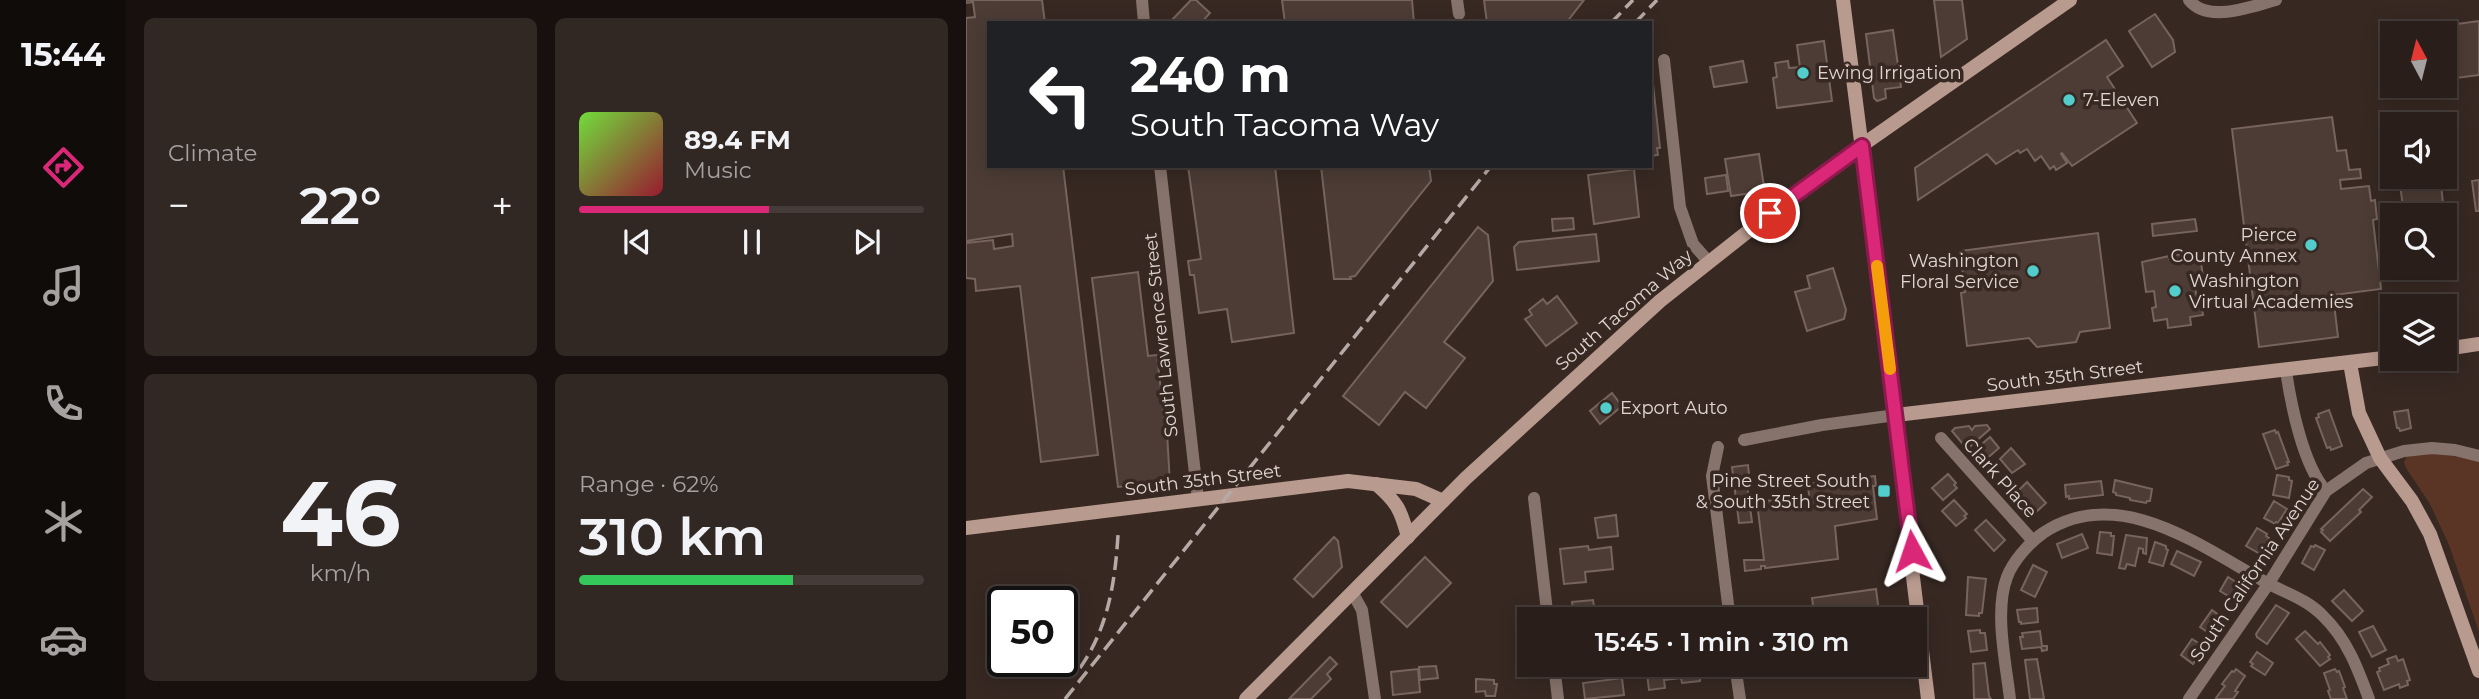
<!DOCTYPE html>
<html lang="en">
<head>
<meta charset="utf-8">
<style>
	body { margin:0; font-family:Montserrat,sans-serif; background:#312723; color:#f1f3f6; height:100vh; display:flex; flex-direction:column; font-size:26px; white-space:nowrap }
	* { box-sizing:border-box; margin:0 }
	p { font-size:23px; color:#a5a2a2 }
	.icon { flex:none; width:38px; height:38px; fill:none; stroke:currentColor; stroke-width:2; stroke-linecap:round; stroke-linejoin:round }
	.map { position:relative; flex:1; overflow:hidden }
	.drawer { display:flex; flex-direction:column; gap:18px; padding:18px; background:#17100e; width:840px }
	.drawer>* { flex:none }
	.top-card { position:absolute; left:21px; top:21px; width:665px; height:147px; border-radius:0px; box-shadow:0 4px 18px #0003,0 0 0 2px #453c39; background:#202124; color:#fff; overflow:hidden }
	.needle { width:46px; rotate:353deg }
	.controls { position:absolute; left:1414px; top:21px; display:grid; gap:14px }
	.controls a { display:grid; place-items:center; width:77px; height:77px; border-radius:0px; background:#291e1a; box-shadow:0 4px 18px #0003,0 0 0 2px #453c39; font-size:35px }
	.speed { position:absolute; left:21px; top:586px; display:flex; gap:14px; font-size:35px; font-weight:700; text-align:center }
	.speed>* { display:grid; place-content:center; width:91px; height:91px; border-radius:50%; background:#291e1a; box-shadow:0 4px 18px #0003,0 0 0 2px #453c39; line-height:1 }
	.speed .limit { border:4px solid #111; border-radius:10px; background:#fff; color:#111 }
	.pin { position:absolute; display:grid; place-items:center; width:60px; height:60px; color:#fff; margin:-30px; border:4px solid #fff; border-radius:50%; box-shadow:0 2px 7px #0007 }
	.me { position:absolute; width:77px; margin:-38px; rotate:355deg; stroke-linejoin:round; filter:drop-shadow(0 0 5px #0008) }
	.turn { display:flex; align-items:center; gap:24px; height:147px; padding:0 28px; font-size:32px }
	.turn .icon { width:91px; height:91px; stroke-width:2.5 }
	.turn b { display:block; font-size:49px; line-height:60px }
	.big { font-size:52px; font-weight:600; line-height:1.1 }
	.drawer .widget { flex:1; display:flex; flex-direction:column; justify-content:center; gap:10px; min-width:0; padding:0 24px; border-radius:10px; background:#312723 }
	.drawer .dial { align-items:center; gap:0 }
	.dial b { font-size:91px; line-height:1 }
	.song { display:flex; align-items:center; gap:21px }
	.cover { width:84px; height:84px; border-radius:10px; background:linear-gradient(135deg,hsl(100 70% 55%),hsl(350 70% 35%)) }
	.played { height:7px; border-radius:4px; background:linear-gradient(90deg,#db2777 55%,#453c39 55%) }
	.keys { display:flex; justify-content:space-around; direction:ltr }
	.heat { display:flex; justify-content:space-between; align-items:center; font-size:38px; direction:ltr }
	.charge { height:10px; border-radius:5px; background:linear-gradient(90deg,#34c759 62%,#453c39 0) }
	.drawer .tiles { flex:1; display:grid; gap:18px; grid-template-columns:repeat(2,1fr) }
	.trip { position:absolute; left:551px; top:607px; width:410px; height:70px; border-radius:0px; background:#291e1a; box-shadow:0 4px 18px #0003,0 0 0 2px #453c39; font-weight:600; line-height:70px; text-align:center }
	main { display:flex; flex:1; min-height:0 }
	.tab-bar { display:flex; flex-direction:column; width:126px; justify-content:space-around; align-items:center; background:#100c0a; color:#a5a2a2 }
	.tab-bar .icon { width:49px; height:49px }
	.tab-bar .selected { color:#db2777 }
	.tab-bar b { font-size:32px; color:#f1f3f6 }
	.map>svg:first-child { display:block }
</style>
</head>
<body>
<main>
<nav class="tab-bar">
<b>15:44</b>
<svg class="icon selected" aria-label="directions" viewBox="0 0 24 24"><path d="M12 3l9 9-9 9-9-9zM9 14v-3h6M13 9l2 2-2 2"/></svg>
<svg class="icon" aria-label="music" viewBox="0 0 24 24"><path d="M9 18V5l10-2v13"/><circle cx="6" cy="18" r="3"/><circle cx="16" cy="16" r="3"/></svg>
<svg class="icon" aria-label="phone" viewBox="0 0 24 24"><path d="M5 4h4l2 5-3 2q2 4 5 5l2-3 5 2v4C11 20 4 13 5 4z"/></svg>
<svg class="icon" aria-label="climate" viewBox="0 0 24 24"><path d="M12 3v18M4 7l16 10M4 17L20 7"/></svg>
<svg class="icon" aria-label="car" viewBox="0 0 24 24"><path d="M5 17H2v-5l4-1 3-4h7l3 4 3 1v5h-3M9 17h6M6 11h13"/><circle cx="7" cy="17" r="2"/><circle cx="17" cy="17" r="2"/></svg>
</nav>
<section class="drawer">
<div class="tiles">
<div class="widget"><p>Climate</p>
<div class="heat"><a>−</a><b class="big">22°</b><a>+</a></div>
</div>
<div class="widget">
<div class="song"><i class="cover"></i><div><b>89.4 FM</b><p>Music</p></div></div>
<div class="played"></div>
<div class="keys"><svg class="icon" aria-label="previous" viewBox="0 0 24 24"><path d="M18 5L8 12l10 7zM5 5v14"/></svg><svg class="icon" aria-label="pause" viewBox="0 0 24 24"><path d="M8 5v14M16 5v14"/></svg><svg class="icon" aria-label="next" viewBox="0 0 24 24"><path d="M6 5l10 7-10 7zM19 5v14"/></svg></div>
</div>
<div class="widget dial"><b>46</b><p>km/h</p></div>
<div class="widget"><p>Range · 62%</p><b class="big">310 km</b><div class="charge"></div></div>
</div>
</section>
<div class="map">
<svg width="1513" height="699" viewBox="0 0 1513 699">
	<rect width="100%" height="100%" fill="#372822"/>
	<path fill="#5a3424" d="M1466,453L1513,460V632L1483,545L1464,504L1440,468L1438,462L1441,455Z"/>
	<g fill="#4c3c35" stroke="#76645d" stroke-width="2">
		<path d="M0,0H76L79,23H23V166H97L132,455L75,462L54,286L10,291L9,279L0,278V243L27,240L28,249L47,246L46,234L0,241V18L9,17L7,2L0,3Z"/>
		<path d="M225,0H230L244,13L235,23H203Z"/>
		<path d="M316,0H446L448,23H319Z"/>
		<path d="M518,0H618L600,23H521Z"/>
		<path d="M968,0H996L1001,39L975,57Z"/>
		<path d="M1189,14L1207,40L1209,52L1186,67L1163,31Z"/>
		<path d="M1513,21V75L1483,79L1476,26Z"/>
		<path d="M927,30L935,87L919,89L920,98L911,101L908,98L900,34Z"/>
		<path d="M1140,40L1157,66L1141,77L1171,123L1106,166L1096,153L1095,154L1101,163L1090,170L1088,166L1084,169L1075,156L1069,161L1061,149L1054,153L1052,150L1030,164L1021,154L952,200L949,168Z"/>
		<path d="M858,41L866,101L811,108L807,78L811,77L809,63L822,61L823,68L834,67L831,45Z"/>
		<path d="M777,61L781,82L748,87L744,67Z"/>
		<path d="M686,75L694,148H691L692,155L684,156V76Z"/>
		<path d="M1366,117L1371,151L1380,150L1383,170L1394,169L1395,178L1374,180L1375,189L1403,186L1405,201L1409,200L1411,219L1407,220L1415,289L1367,295L1372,337L1293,347L1266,129Z"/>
		<path d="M793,154L798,187H793V192L765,196L759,159Z"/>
		<path d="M222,166H309L328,333L266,342L261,309L233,313L228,275H224L222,261L235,259Z"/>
		<path d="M355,166H463L465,181L389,276L384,277L385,279H368Z"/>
		<path d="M668,169L673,217L628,224L622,175Z"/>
		<path d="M760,175L762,191L741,194L739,178Z"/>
		<path d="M1433,177H1474L1478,211L1438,215Z"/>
		<path d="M1513,180V211H1510L1506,181Z"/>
		<path d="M607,218L608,229L587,231L586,219Z"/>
		<path d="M1229,219L1231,231L1187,236L1186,224Z"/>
		<path d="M512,227L522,235L527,281L478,342L499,358L460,408L439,392L413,425L377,396Z"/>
		<path d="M1132,233L1144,328L1114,332L1110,342L1071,347L1063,338L1001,346L995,293L999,292L994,251Z"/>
		<path d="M630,234L633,261L551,270L548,247L553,242Z"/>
		<path d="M1219,254V257L1234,255L1238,284L1229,285L1231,302L1235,301L1237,315L1224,317L1225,325L1202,328L1201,319L1188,321L1186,308L1190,307L1188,291L1180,292L1176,262L1203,256V259L1207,258V255Z"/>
		<path d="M867,268L880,310L878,319L841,331L829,292L844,288L841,276Z"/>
		<path d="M172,272L182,356L191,355L198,418L206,417L208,431L201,432L204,484L171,488V485L152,487L126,278Z"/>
		<path d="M591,296L611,323L580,346L559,319L566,315L563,310L577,299L581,304Z"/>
		<path d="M646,393L656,406L634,424L624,411Z"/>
		<path d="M1363,410L1376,446L1365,450L1364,447L1361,448L1350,418L1353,417L1352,414Z"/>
		<path d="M1442,410L1445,428L1434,431L1433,428H1431L1428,412Z"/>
		<path d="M1021,425L1024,429L1001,449L986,431L989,428L1003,426L1006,430L1009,426Z"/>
		<path d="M1309,430L1310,433L1312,432L1323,462H1321L1322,465L1310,469L1297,434Z"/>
		<path d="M1024,437L1033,448L1018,461L1009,450Z"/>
		<path d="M1045,448L1059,464L1046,473L1034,459Z"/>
		<path d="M782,465L784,485H781L786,522L773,523L766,467Z"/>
		<path d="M982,474L990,483L988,485L991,488L977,500L966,488Z"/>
		<path d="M1311,475L1323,477V480L1326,481L1323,498L1307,495Z"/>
		<path d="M909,476L910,486H907L911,519L869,526L872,559L799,568V566H795V569L779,571L778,560H798L791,502L843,496L842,484Z"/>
		<path d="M1149,480L1186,489L1184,501H1181L1180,503L1164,500V498L1150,495V493L1147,492Z"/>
		<path d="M1135,481L1137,495L1103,499V496L1100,497L1099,485Z"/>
		<path d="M1061,482L1080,503L1069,513L1050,493Z"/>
		<path d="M1397,489L1406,497L1393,510L1395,512L1364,541L1355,532L1357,530L1355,529Z"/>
		<path d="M988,500L1001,514L998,516L1000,518L990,526L976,511Z"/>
		<path d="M1308,501L1321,509L1312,523L1310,522L1309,524L1298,518Z"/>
		<path d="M650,515L652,536L632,538L629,518Z"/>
		<path d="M1020,520L1039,540L1028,551L1009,530Z"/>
		<path d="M1291,528L1301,534L1300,536L1303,538L1294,554L1280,546Z"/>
		<path d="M1134,532L1145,533V536H1148L1146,555L1131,553Z"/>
		<path d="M1116,534L1122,548L1096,558L1091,544Z"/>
		<path d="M1160,535L1181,538L1180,554L1177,553V549L1173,548L1169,566L1161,564L1159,569L1153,568Z"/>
		<path d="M368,537L372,541L376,567L347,597L328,579Z"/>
		<path d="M1189,542L1200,546V549L1202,550L1197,566L1183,562Z"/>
		<path d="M1349,545L1359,550L1348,570L1336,563L1345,546L1348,547Z"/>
		<path d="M622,546L623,550L645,547L647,569L619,572L620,582L598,584L594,549Z"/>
		<path d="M1211,551L1235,562L1228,576L1205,564Z"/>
		<path d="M459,557L485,583L441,627L415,602Z"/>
		<path d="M1067,565L1081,572L1069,597L1055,590Z"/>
		<path d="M1002,577L1020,579L1016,613H1013V616L1000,615Z"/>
		<path d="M1262,577L1275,585L1267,599L1254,591Z"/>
		<path d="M910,589L914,620H849L846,598Z"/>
		<path d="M1378,590L1397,611L1386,621L1366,601Z"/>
		<path d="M627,600L629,613L608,616L606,602Z"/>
		<path d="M1310,605L1323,613L1301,644L1291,637L1290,634Z"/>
		<path d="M747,607L748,620H675L674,616Z"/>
		<path d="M1071,608L1072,622L1055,624V622H1053L1051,610Z"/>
		<path d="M1246,610L1258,619L1248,634L1246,632L1244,634L1234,627Z"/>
		<path d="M1407,626L1420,650L1406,657L1393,632Z"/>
		<path d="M1014,630V633H1019L1021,650L1005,652L1002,631Z"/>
		<path d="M1074,631L1076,646H1081V650L1076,651L1075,647L1056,649L1054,637H1057L1056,633Z"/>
		<path d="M1339,631L1352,644L1354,642L1364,655L1362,657L1364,659L1354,666L1330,639Z"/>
		<path d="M1226,639L1239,647L1227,664L1215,655Z"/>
		<path d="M1291,652L1307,663L1299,675L1285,666L1287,664L1284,662Z"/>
		<path d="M1430,656L1432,661L1437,659L1444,680L1441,681L1442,685L1434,688L1433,684L1418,690L1411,672L1414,671L1413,668L1423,664L1421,659Z"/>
		<path d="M364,657L371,664L361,674L365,679L345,699H323Z"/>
		<path d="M1071,659L1078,699H1064L1059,660Z"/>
		<path d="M1019,663L1023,696L1025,699H1008L1007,664Z"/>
		<path d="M680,665H754L755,673L734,676V681L716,683L715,678L698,680L699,688L683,690Z"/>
		<path d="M470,666L472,678L454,680L453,667Z"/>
		<path d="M452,669L454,692L427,695L425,672Z"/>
		<path d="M1270,669L1279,676L1269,691L1272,692L1267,699H1252L1250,698L1259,686L1256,684L1266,671L1268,672Z"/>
		<path d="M1369,669L1371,672L1373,671L1379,687L1377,688L1381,699H1365L1362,691L1364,690L1358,673Z"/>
		<path d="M656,678L658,695L619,699L617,683Z"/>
		<path d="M510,679L528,680V684H531L529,696H520L519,691L510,692Z"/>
	</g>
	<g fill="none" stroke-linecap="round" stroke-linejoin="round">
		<g stroke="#86736b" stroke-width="12">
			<path d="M176,0L178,23"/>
			<path d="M491,0L493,14"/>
			<path d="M1223,0C1242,24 1286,6 1310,0"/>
			<path d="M698,60L714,207L727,244L742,261"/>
			<path d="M194,166L232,500"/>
			<path d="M1320,371C1325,405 1337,465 1360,491"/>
			<path d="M975,438L1067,541"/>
			<path d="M778,440L856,425L930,415"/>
			<path d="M752,447L746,476L764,620"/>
			<path d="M568,498L582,620"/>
			<path d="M386,592L396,610L409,699"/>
			<path d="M588,665L592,699"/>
			<path d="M769,665L774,699"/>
			<path d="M1044,699C1040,664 1028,611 1041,577C1047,561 1063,543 1077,533C1153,482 1237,548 1303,584C1322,594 1342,600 1357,616C1381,639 1392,669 1403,699"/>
			<path d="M1223,699L1303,583L1360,491L1400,463L1438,451L1466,448L1489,450L1513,456"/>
		</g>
		<g stroke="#b99a8e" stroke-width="14">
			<path d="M877,0L945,533L946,569L962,699"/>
			<path d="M1479,349L1513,344"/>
			<path d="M1384,363L1393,413L1414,458L1446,501L1464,534L1513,671"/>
			<path d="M930,415L1426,357"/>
			<path d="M410,484C431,502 435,510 442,537"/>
			<path d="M0,528L382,481L450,489L477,501"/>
			<path d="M280,699L500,478L694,301L852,176L1104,0"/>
		</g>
		<g stroke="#b6aaa6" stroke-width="3.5" stroke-dasharray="14 7" stroke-linecap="butt">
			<path d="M645,23L667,0"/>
			<path d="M669,23L691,0"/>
			<path d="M114,668C142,628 149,583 152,535"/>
			<path d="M99,699L525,166"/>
		</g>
	</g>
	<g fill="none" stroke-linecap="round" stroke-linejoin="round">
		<defs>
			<path id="route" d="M804,213L896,146L946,551"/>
		</defs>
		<use href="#route" stroke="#8e194d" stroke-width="18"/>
		<use href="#route" stroke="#db2777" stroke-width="12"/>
		<path stroke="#f59e0b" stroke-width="12" d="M911,266L924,369"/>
	</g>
	<g fill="#53cdcb" stroke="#372822" stroke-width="2.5">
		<circle cx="837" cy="73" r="7"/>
		<circle cx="1103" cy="100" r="7"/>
		<circle cx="1345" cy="245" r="7"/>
		<circle cx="1067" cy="271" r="7"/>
		<circle cx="1209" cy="291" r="7"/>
		<circle cx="640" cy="408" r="7"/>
		<rect x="911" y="484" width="14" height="14" rx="3.5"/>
	</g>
	<g text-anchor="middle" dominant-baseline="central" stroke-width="7" stroke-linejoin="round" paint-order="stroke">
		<g font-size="18" fill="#e0d6d2" stroke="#372822" text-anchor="start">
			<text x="851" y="73">Ewing Irrigation</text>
			<text x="1117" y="100">7-Eleven</text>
			<text x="1331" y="235" text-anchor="end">Pierce<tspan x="1331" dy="21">County Annex</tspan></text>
			<text x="1053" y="261" text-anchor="end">Washington<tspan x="1053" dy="21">Floral Service</tspan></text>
			<text x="1223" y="281">Washington<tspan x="1223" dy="21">Virtual Academies</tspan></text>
			<text x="654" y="408">Export Auto</text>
			<text x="904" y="481" text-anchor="end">Pine Street South<tspan x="904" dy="21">&amp; South 35th Street</tspan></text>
		</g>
		<g font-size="18" fill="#e0d6d2" stroke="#372822">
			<text transform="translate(658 310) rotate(-41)">South Tacoma Way</text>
			<text transform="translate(195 335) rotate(-96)">South Lawrence Street</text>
			<text transform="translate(1099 376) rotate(-7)">South 35th Street</text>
			<text transform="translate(1034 478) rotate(48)">Clark Place</text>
			<text transform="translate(237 480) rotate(-7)">South 35th Street</text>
			<text transform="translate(1289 570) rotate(-56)">South California Avenue</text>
		</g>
	</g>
</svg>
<div class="controls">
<a><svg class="needle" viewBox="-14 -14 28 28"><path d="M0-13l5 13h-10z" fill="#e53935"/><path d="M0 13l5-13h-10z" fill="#a5a2a2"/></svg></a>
<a><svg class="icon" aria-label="sound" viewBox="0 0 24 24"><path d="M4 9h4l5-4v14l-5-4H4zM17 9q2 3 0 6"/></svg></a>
<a><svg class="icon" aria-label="search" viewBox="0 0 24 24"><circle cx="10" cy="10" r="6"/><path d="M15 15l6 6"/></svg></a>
<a><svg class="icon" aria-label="layers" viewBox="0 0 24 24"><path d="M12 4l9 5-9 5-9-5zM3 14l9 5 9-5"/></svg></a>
</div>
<div class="speed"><div class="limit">50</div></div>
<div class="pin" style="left:804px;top:213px;background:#d93025"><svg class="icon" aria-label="arrive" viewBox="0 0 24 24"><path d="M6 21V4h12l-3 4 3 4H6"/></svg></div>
<svg class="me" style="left:946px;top:551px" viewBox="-20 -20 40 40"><path d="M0-17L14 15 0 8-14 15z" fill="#db2777" stroke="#fff" stroke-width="4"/></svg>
<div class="trip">15:45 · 1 min · 310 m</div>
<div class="top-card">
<div class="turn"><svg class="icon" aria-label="left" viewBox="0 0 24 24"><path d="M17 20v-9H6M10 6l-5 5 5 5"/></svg><div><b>240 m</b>South Tacoma Way</div></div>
</div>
</div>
</main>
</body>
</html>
